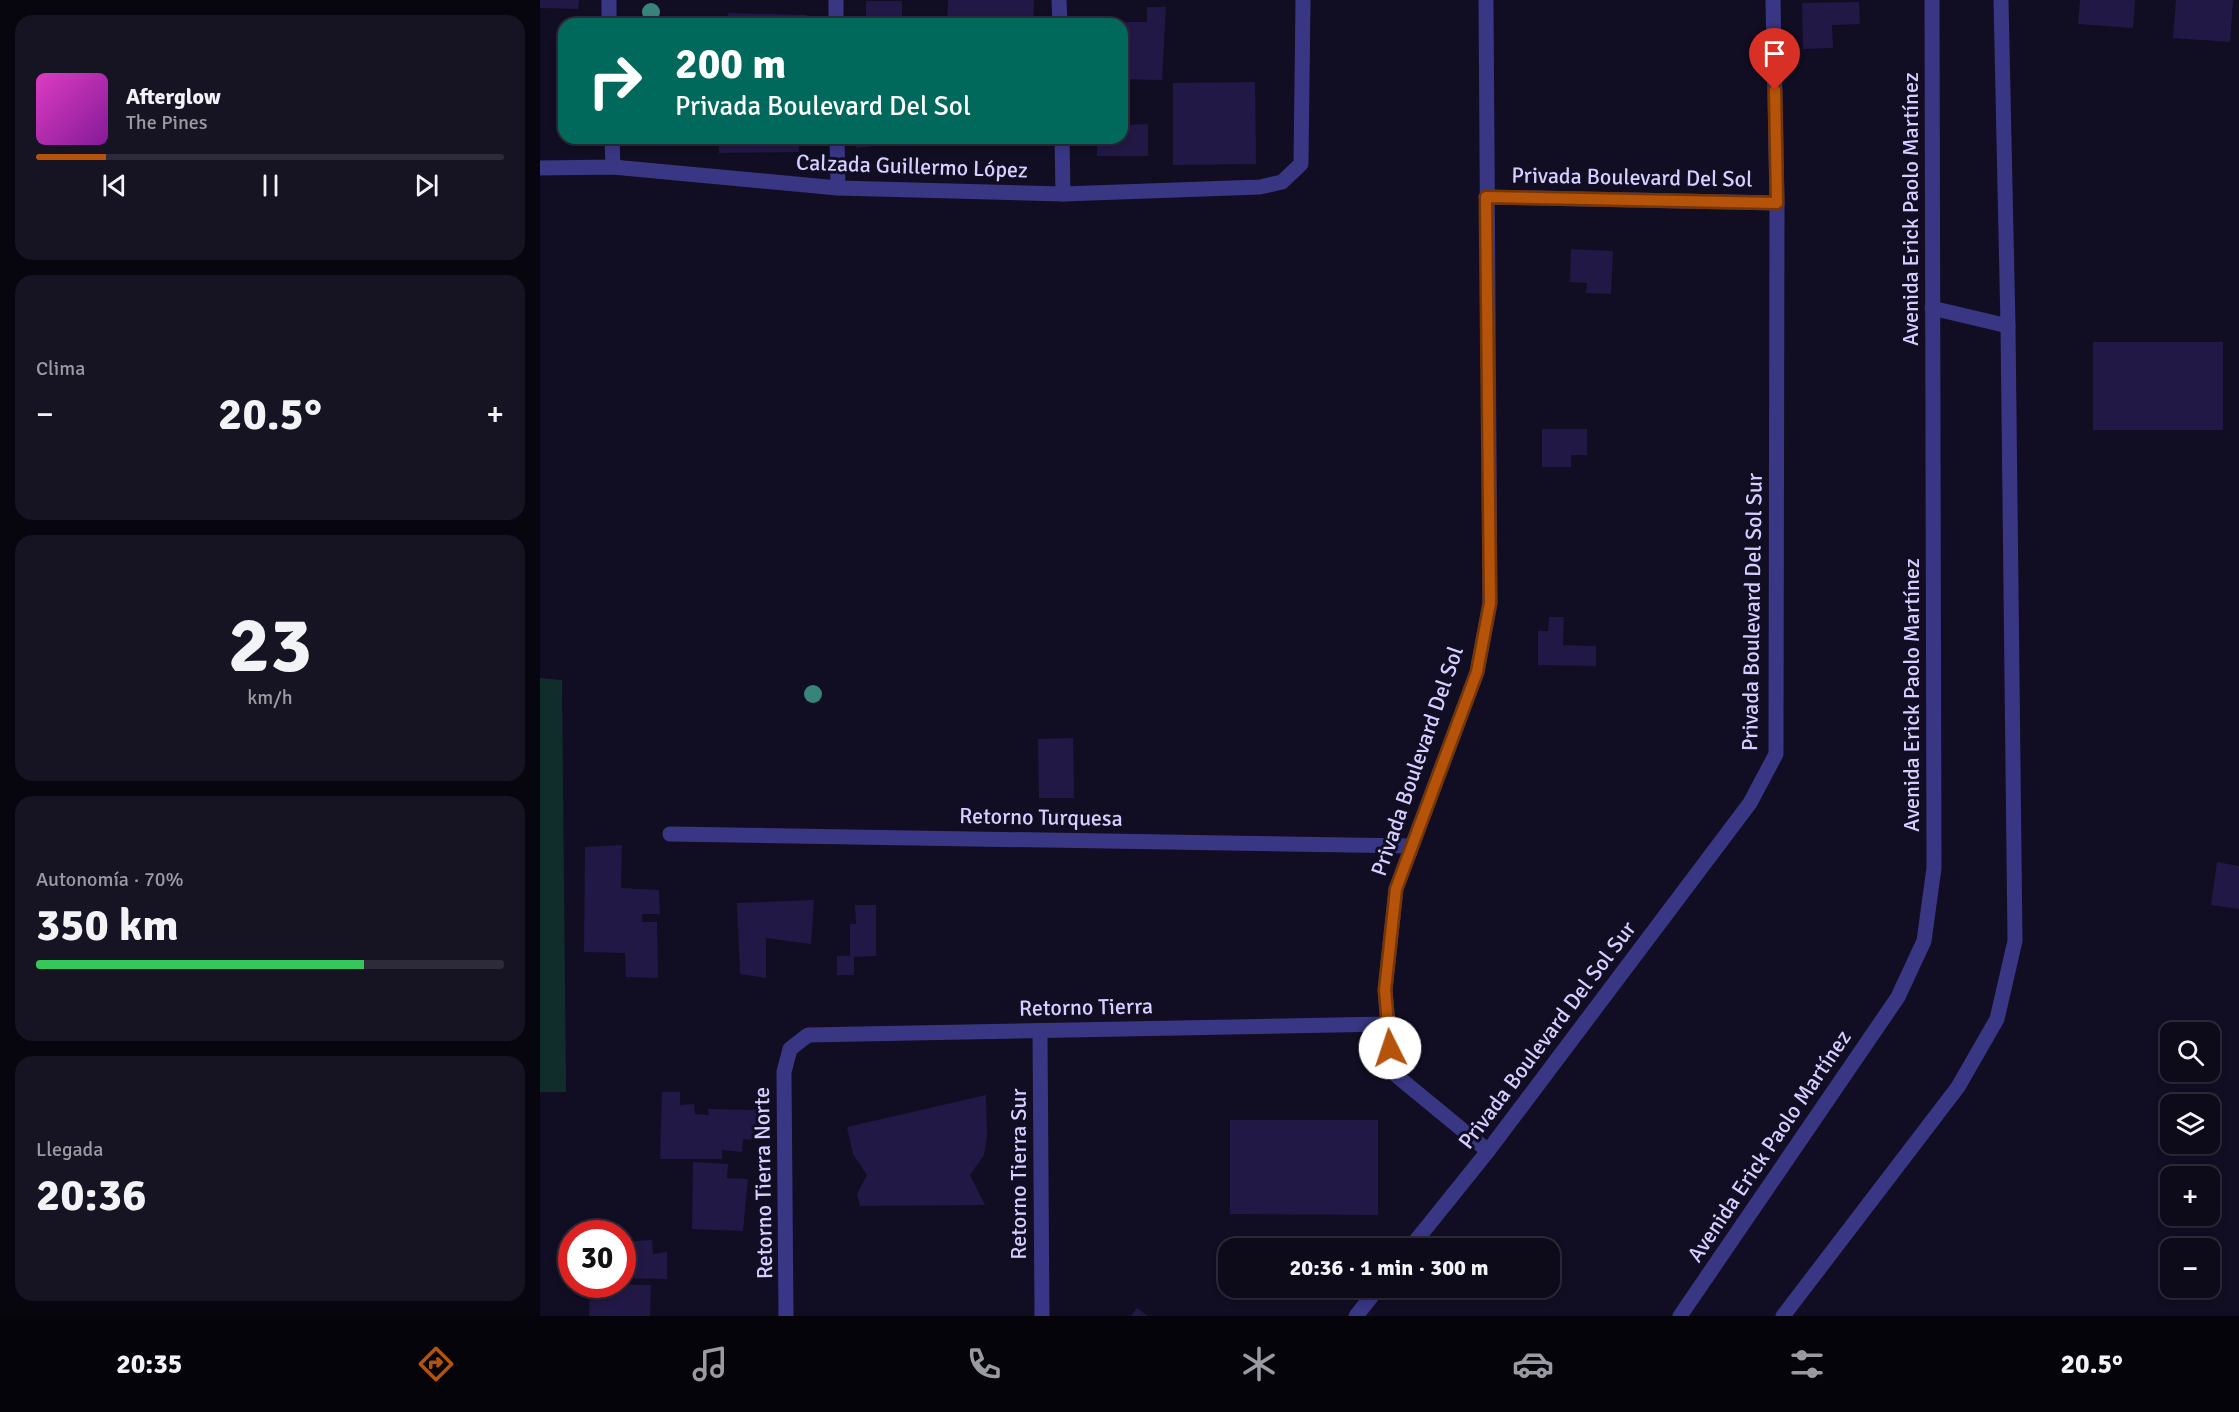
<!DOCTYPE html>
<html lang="es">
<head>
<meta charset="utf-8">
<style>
	body { margin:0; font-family:Signika,sans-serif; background:#161323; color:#f1f3f6; height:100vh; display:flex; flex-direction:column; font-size:22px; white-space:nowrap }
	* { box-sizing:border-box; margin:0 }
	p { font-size:20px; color:#9a9aa2 }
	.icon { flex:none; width:33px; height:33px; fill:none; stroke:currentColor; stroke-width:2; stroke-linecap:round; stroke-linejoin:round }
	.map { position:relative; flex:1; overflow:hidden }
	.details { display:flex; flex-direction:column; gap:15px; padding:15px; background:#07060e; width:540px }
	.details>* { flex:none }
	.guide { position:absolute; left:18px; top:18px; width:570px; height:126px; border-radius:18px; box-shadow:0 3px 9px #0003,0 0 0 2px #2d2b39; background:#00695c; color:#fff; overflow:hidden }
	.controls { position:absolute; left:1620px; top:1022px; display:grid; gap:12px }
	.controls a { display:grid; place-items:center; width:60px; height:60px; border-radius:12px; background:#0d0a1a; box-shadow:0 3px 9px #0003,0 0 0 2px #2d2b39; font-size:30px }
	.speed { position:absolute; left:18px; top:1220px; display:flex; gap:12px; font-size:30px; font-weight:700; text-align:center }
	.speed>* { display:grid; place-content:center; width:78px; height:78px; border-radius:50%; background:#0d0a1a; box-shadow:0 3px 9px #0003,0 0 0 2px #2d2b39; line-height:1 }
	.speed .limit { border:9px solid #d22; background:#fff; color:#111 }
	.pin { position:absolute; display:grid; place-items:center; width:51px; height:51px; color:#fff; margin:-62px -26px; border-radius:50% 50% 50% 0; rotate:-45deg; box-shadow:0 0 6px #0007 }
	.pin .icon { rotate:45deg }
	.me { position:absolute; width:66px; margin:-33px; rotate:356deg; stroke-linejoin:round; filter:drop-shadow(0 0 4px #0008) }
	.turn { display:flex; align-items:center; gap:21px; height:126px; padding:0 18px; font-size:27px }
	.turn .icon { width:78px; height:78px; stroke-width:2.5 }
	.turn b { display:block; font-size:42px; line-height:51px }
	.big { font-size:45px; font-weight:700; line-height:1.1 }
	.details .tile { flex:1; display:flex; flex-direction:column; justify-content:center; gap:9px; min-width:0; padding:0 21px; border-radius:18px; background:#161323 }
	.details .dial { align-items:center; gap:0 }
	.dial b { font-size:78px; line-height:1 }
	.song { display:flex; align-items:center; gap:18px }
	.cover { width:72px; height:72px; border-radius:9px; background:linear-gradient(135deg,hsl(310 70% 55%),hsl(290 70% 35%)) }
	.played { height:6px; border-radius:3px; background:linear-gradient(90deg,#b45309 15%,#2d2b39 15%) }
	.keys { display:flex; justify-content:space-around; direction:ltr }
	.heat { display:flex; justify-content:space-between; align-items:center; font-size:33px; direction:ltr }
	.charge { height:9px; border-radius:4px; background:linear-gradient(90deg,#34c759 70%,#2d2b39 0) }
	.trip { position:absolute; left:678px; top:1238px; width:342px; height:60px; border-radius:18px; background:#0d0a1a; box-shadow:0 3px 9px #0003,0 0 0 2px #2d2b39; font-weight:700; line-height:60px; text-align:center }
	.menu { display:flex; height:96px; justify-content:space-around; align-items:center; background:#05040a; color:#9a9aa2 }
	.menu .icon { width:42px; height:42px }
	.menu .active { color:#b45309 }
	.menu b { font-size:27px; color:#f1f3f6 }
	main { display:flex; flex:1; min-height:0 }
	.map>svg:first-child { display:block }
</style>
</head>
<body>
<main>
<section class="details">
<div class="tile">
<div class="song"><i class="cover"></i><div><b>Afterglow</b><p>The Pines</p></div></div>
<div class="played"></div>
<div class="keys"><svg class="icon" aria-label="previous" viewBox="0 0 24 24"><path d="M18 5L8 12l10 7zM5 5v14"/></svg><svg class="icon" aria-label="pause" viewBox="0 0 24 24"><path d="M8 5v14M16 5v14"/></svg><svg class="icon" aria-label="next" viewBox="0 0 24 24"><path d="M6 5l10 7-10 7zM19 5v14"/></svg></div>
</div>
<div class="tile"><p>Clima</p>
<div class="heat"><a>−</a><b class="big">20.5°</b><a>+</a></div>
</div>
<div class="tile dial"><b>23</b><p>km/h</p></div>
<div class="tile"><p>Autonomía · 70%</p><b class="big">350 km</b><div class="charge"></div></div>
<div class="tile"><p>Llegada</p><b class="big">20:36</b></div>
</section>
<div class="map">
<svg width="1699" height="1316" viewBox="0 0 1699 1316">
	<rect width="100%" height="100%" fill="#110d23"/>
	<path fill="#102d2c" d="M0,678L22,680L26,1092H0Z"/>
	<g fill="#221845">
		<path d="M0,0H39L38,9L0,8Z"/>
		<path d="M408,0H494L493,24H407Z"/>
		<path d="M1540,0H1595L1593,28L1538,24Z"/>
		<path d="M1636,0H1693L1690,42L1633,38Z"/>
		<rect x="326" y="1" width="36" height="23"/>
		<path d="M1319,2L1320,24L1292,25L1293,48L1263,49L1262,3Z"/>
		<path d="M607,7H626L622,80L582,79V24H545V22H607Z"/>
		<path d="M188,13L267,15V24H188Z"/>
		<path d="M715,82L716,164L633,165V83Z"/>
		<path d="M608,124V156H557V138H582V125Z"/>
		<path d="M179,138H259V152L179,153Z"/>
		<path d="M316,138H352L343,145L316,148Z"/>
		<path d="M1031,249L1073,251L1071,294L1046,293L1047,283L1030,282Z"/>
		<rect x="1553" y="342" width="130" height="88"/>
		<path d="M1002,429H1047V455H1031V467H1002Z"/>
		<path d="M1009,617H1024L1023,645L1056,646V666L998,665V631H1008Z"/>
		<path d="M533,738L534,798H499L498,739Z"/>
		<path d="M82,845L81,888L119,890L120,914H102V922H117L118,978L86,977L85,953L44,952L45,847Z"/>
		<path d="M1677,862L1699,866V909L1671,905Z"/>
		<path d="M274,900L271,944L226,938V978L200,974L197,903Z"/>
		<path d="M315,905H336V956L314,957V975H297V956H310V924H316Z"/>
		<path d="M122,1092H140V1105L154,1104L155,1114L169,1115L168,1109L222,1110V1141L203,1139L202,1152L182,1150V1159H120Z"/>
		<path d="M446,1095L447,1137L444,1155L430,1175L445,1205L320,1206L317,1194L327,1175L313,1154L307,1127Z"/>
		<path d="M690,1120H838V1215L690,1214Z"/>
		<path d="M153,1162L188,1164L187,1178L208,1179L203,1231L152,1229Z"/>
		<path d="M112,1240L113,1254L127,1252V1279L82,1278V1242Z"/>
		<path d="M50,1284L111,1285L110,1316H49Z"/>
		<path d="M597,1308L608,1316H591Z"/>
	</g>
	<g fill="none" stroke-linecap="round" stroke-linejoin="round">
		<g stroke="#393684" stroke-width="15">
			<path d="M69,0V24"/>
			<path d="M296,0V24"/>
			<path d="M519,0L520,24"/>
			<path d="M946,0L950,603L937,672L856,889L845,990L852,1072L948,1151"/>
			<path d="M72,138L73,167"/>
			<path d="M297,138L298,188"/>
			<path d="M522,138L523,194"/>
			<path d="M0,168L73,167L298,188L523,194L720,187L742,182L761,164L763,0"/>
			<path d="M946,197L1237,203"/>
			<path d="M1392,308L1468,326"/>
			<path d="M130,834L872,846"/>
			<path d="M500,1031L502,1316"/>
			<path d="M870,1248L948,1151L1210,803L1236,754L1237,203L1233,0"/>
			<path d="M246,1316L244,1072L250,1049L268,1035L848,1024"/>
			<path d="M816,1316L839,1287"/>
			<path d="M1140,1316L1358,997L1384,941L1394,868L1392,0"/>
			<path d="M1243,1316L1418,1087L1457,1019L1475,941L1468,326L1461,0"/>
		</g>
	</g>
	<g fill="#38837a">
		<circle cx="111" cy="12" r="9"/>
		<circle cx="273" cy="694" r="9"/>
	</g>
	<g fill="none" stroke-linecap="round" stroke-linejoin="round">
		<defs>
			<path id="route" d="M850,1048L845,990L856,889L937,672L950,603L946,197L1237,203L1235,90"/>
		</defs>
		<use href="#route" stroke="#753606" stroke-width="15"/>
		<use href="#route" stroke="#b45309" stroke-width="10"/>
	</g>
	<g text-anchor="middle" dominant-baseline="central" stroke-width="6" stroke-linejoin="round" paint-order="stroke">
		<g font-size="22" fill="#d5cfff" stroke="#110d23">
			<text transform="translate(372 166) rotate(2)">Calzada Guillermo López</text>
			<text transform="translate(1092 177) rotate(1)">Privada Boulevard Del Sol</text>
			<text transform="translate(1370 209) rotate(-90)">Avenida Erick Paolo Martínez</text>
			<text transform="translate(1212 612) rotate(-89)">Privada Boulevard Del Sol Sur</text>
			<text transform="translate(1371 695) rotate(-90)">Avenida Erick Paolo Martínez</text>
			<text transform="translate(877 761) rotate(-71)">Privada Boulevard Del Sol</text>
			<text transform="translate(501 817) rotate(1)">Retorno Turquesa</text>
			<text transform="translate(546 1007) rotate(-1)">Retorno Tierra</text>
			<text transform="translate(1007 1035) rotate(-53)">Privada Boulevard Del Sol Sur</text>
			<text transform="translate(1229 1146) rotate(-56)">Avenida Erick Paolo Martínez</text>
			<text transform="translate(478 1174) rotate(-90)">Retorno Tierra Sur</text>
			<text transform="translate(223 1183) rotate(-91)">Retorno Tierra Norte</text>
		</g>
	</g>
</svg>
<div class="controls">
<a><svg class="icon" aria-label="search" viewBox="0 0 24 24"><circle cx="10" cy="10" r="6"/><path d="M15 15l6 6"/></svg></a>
<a><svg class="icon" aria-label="layers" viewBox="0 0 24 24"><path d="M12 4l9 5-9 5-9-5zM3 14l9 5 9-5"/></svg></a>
<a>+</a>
<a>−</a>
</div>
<div class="speed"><div class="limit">30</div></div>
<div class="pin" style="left:1235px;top:90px;background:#d93025"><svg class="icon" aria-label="arrive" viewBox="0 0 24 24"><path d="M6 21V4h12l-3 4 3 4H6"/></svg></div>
<svg class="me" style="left:850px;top:1048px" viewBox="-20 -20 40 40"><circle r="19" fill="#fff"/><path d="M0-13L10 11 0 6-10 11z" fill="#b45309"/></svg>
<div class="trip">20:36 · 1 min · 300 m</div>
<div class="guide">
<div class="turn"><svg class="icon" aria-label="right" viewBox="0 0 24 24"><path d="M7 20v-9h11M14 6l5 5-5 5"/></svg><div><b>200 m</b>Privada Boulevard Del Sol</div></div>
</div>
</div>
</main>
<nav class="menu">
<b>20:35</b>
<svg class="icon active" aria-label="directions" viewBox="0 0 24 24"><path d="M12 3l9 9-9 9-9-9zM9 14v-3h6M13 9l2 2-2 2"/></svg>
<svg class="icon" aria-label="music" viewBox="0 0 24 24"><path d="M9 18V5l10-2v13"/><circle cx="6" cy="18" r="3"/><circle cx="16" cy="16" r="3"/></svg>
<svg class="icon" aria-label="phone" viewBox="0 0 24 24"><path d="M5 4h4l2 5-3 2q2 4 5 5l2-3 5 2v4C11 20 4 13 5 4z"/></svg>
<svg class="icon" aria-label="climate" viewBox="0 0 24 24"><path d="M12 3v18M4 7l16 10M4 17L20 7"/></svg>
<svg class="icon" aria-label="car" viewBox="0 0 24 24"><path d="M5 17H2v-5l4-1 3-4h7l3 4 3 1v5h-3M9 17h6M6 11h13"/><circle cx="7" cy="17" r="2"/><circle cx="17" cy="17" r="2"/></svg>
<svg class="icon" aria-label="filters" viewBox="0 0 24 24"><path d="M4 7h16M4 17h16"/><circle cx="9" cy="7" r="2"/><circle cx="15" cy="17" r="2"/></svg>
<b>20.5°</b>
</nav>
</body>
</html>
